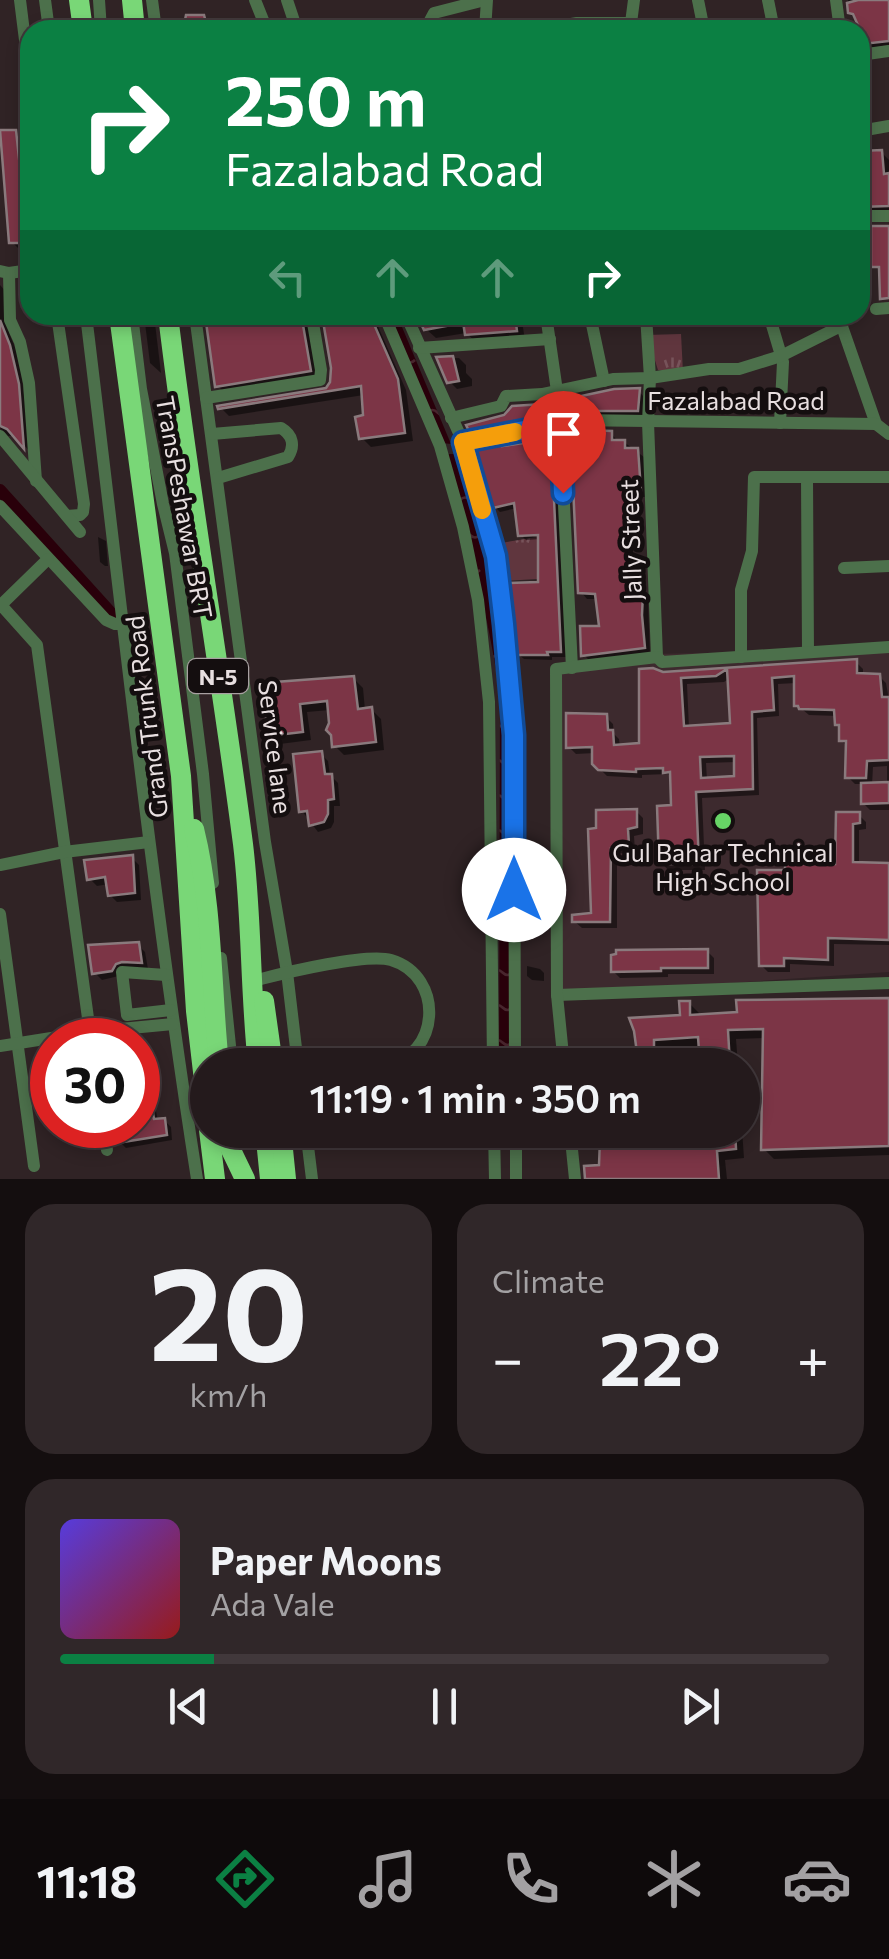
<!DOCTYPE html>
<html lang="en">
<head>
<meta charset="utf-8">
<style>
	body { margin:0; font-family:Commissioner,sans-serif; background:#302729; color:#f1f3f6; height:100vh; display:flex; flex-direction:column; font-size:38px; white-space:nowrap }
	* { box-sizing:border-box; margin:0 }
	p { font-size:32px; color:#a3a1a3 }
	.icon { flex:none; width:55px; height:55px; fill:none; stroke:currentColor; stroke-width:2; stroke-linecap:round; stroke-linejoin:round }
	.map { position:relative; height:1179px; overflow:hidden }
	.drawer { display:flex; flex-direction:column; gap:25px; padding:25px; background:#140e0f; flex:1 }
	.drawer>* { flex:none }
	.top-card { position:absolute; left:20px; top:20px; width:850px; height:305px; border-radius:30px; box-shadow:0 5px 15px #0003,0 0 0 2px #41383b; background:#0b8043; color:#fff; overflow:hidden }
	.speed { position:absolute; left:30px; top:1018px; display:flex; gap:20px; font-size:50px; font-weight:700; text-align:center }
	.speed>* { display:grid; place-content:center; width:130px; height:130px; border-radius:50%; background:#241a1c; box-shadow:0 5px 15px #0003,0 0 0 2px #41383b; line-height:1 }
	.speed .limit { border:15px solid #d22; background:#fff; color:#111 }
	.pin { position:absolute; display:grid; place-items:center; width:85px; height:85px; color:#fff; margin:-102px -42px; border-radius:50% 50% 50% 0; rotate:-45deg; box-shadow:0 0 10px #0007 }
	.pin .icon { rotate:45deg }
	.me { position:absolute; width:110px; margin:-55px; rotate:0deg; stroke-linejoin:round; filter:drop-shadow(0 0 8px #0008) }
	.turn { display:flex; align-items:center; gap:35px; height:210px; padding:0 40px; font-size:45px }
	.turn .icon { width:130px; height:130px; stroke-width:2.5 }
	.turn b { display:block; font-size:70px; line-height:85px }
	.lanes { display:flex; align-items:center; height:95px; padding:0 40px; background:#0003; justify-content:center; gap:50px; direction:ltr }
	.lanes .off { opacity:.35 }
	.big { font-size:75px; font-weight:600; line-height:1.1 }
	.drawer .widget { flex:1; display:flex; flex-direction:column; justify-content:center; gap:15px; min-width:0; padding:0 35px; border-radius:30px; background:#302729 }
	.drawer .dial { align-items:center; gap:0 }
	.dial b { font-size:130px; line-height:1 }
	.song { display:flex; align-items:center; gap:30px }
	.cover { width:120px; height:120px; border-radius:15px; background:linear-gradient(135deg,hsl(250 70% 55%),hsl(0 70% 35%)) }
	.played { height:10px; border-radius:5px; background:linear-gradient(90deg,#0b8043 20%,#41383b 20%) }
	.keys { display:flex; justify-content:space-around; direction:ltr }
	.heat { display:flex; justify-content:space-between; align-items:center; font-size:55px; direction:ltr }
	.drawer .tiles { flex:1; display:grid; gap:25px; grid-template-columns:1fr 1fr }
	.widget:last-child { grid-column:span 2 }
	.trip { position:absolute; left:190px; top:1048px; width:570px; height:100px; border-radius:50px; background:#241a1c; box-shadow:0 5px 15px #0003,0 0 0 2px #41383b; font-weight:600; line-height:100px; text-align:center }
	.menu { display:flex; height:160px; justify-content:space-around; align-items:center; background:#0e0a0b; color:#a3a1a3 }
	.menu .icon { width:70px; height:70px }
	.menu .selected { color:#0b8043 }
	.menu b { font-size:45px; color:#f1f3f6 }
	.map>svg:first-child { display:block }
</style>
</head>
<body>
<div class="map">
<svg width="889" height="1179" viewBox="0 0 889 1179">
	<defs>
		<pattern id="grass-tufts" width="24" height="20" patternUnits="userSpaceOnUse" patternTransform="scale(2.5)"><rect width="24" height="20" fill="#60363e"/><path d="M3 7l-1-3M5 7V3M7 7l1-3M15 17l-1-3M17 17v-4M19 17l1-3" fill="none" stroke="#77535a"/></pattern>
		<pattern id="water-ripples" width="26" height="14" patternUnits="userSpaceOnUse" patternTransform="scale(2.5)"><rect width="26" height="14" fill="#29000a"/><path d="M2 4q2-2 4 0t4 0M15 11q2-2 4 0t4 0" fill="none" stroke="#48252d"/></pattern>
	</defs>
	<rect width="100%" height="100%" fill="#302325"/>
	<path fill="#3d2a2e" d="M889,647V972L557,995L556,669L649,654L831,651Z"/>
	<g fill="url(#grass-tufts)">
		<path d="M681,334L683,373L658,370L647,335Z"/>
		<path d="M537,537V579L506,581L501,543Z"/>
	</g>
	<g fill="url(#water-ripples)">
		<path d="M386,315H397L451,444L442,443Z"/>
		<path d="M449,454H459L466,462L505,668L511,735L509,1065H499L500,695C488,614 468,537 446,458Z"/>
	</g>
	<g fill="#0007" fill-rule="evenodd">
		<path d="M848,0H889V45L870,48L865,43L857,16L850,10Z"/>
		<path d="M203,18L212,28L238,23L245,30H170Z"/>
		<path d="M15,132L25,143L30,189V252H22L12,242Z"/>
		<path d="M881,152L889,160V214L867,217L861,224L860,154Z"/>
		<path d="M0,285L8,294L9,333L19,357L32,454L16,436H8L0,428Z"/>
		<path d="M144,315H154L161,373L150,363Z"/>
		<path d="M207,315H373L406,390L413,441L371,447L362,438L366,417L364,395L229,416L221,408L323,392L331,386L333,368L325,321L314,325L318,380L226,394L217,385Z"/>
		<path d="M435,315H521L525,340L477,343L466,333L436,338L426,329Z"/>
		<path d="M459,358L466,365V373L472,379V386L457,389L449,381L440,359Z"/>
		<path d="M639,391L643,396V415L573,414L571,412L542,416L543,420L476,434L471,429L544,406Z"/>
		<path d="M611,433L618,442H624L644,457L646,497H634V528L637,530V546H633V595H642L648,602L650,654L590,661L584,655L601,629L598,599H587L581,592L588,466Z"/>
		<path d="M550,437L555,442L566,657H552V660L524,659L518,654L541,584V539L526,540L521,535L517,508L500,512L495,507L533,444Z"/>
		<path d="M98,537L106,541L108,566H105L100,562Z"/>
		<path d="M856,662L863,669V676H879L886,683L889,700V810H870L863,803V784H855L848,777L849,748L841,740L842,728L838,724L837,716L809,715L797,705L796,683L778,684L779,716L757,718L759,795L702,798L705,870H668L661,862L674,807L673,779L668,774L642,775V778L607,776L594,763L595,753L576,754L569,747L606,717L613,724L614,734L619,739L620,747L642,745L662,675ZM730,678L732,725L689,728L687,684L724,682ZM736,762L737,778L707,780L706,763ZM887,766V785H872L873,767Z"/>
		<path d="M354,679L363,688L365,710H372L381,719L384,750L344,755L335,746L330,710L307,712L311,740L280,744L271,735L265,686Z"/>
		<path d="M321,754L328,761L330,775L338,783L340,806H334V822L331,828L318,832L302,811Z"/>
		<path d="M636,811L643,818V834L634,836L635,851L617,854V928H582L574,921L594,915L591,831Z"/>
		<path d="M839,815H859L866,822V829L859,830V865L889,866V945L834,944V966L790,964V972H768L761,965L837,866Z"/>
		<path d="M132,858L139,865L141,900L117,902L110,895L109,884L97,886L90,879Z"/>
		<path d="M138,945L145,952L148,969L102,980L94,972Z"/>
		<path d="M707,951L714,958V974H668V977L620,978L613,971Z"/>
		<path d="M527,966L540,969L544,973V981L532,980L527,976Z"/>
		<path d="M889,1001V1155L774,1159L764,1149L765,1038L736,1039L738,1065H702L701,1046L663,1049V1061L649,1062L639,1052L636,1030L682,1018L689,1003L699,1013V1017Z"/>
		<path d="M153,1079L160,1087L141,1093L142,1106L150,1105L156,1111L158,1121L164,1120L171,1127L172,1140L126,1148L120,1142L118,1125H138V1081Z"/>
		<path d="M742,1129L744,1158L725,1160L727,1179H587L637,1143L638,1130Z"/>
	</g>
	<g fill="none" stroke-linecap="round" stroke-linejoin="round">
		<path stroke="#29000a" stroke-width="12" d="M0,490L112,614"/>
	</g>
	<g fill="#7c3546" stroke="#8a7a7d" stroke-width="2.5" fill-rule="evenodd">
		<path d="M858,0H889V41L863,44L860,30L853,14L848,13L847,3Z"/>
		<path d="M186,15H204L208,30H166L165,23L185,20Z"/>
		<path d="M0,130H16L28,243H9Z"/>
		<path d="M882,150L884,174L889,173V206L860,207V151Z"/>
		<path d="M871,226H889V298L880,299L879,267H871Z"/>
		<path d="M205,315H307L303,325L311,371L215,387Z"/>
		<path d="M319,315H370L398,379L405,433L359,439L355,417L363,415L361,386L218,409L217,406L326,388L330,382L331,368L323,321Z"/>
		<path d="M417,315H443L446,326L424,330Z"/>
		<path d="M462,315H515L517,331L465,335Z"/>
		<path d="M0,320L10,345L19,384L24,449L7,429L0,426Z"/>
		<path d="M453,356L459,381L447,383L436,357Z"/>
		<path d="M640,388L638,411H565V408L538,412L539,416L469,431L466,425L504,415L512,406L544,404L614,389Z"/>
		<path d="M585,430L612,431V440H625V448H638L641,491H628V522L631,521V540H627L628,593H643L642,615L645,648L581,656L580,626H599L595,594L578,593L572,464L586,463Z"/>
		<path d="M551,434L561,652H547L548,655H516L509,583L538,582V535L518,536L514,503L493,508L476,450L502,444V446L531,442L532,438Z"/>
		<path d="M857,659V673L880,674L882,697H889V760L867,761L866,778H845L846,741H839V725H835L834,710L799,709L798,706H794V676L772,678L774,710L752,712L753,789L696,792L699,864H659L657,806L671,805L670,772L663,773V768L636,769V772L598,770L592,764V747L566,748V713L607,714L608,730H613L614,745L639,743V669L653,668L663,672ZM727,669L730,723L684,726L681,678L716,676ZM734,756V776L701,778L700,757Z"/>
		<path d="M354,676L358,709L372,707L376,742L332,747L331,735L326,730L329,723L327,701L300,704L303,732L268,736L262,683Z"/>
		<path d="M322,751L325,774H332L334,799L328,800V814L324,822L309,826L307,811L299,812L293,754Z"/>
		<path d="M889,782V803L861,804V783Z"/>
		<path d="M637,809V827L628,829L629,845L611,848L610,922H572V915L591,913L588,829L596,828V810Z"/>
		<path d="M836,812H860V823L853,824V862L889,863V940L828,938V960L784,958V966H759L757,870H785V864H835Z"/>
		<path d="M133,855L135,893L108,896L105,877L87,880L84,860Z"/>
		<path d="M139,942L142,963L122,962L116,964L112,971L92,974L88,945Z"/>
		<path d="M708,949V968H661V971L611,972V955L616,954V950Z"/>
		<path d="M889,998V1146L761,1150L763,1029L728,1030L730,1065H700L698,1037L654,1040V1052L637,1053L634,1031L629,1018L680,1015L679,1001H690V1015L737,1012L736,1000Z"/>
		<path d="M151,1102L154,1119L165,1118L167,1135L117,1143L116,1125H138V1104Z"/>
		<path d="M635,1130H735L736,1149L717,1151L719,1179H585L584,1166L599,1165L600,1139L634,1141Z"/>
	</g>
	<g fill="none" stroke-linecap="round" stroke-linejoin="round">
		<g stroke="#4c704b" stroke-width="12">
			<path d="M20,0L30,80"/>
			<path d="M45,0L49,30"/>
			<path d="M99,0L101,30"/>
			<path d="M152,0L156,30"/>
			<path d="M255,0L267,30"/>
			<path d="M287,0L297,30"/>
			<path d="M698,0L704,30"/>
			<path d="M768,0L774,30"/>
			<path d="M836,0L840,30"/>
			<path d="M425,30L434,13L485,0"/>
			<path d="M485,30L487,0"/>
			<path d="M536,30L577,23H631L634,0"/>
			<path d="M860,55L889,51"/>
			<path d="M860,131L889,126"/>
			<path d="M864,216H889"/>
			<path d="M0,271L9,273L30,270"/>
			<path d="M9,273L10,320L20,342L29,383L36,481"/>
			<path d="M876,309L889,308"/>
			<path d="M57,315L84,504L83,512L80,515L67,516"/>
			<path d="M86,315C121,603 152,892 197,1179"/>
			<path d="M132,315L141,389L163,504L175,553L203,774L213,883"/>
			<path d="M195,315L265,842L287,972L298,1065"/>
			<path d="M384,315L440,446L463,527L478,600L489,702L493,1065"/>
			<path d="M406,315L463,442L496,556L514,735L515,1065"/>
			<path d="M546,315L557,391"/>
			<path d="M590,315L604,381"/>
			<path d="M646,315L650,378L648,422L657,657"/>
			<path d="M769,315L783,362L780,423"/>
			<path d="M838,315L876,424"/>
			<path d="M419,348L550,339"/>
			<path d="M206,398L320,380L321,370L313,323"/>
			<path d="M451,418L501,406L506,396L542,394L613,379L650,378L709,369H739L781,356L841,326"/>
			<path d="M560,423L572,668"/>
			<path d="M212,434L281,428C293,435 295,446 288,457L218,478"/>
			<path d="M0,436L80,532"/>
			<path d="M463,442L569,420L876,424L889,434"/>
			<path d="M807,478L808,652"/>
			<path d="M0,506L106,620L115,624H124"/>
			<path d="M48,559L1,605L37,645L91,1040"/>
			<path d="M844,568L889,566"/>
			<path d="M741,657V590L752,551L754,477H889"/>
			<path d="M0,865L64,852L149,842"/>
			<path d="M0,914L34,1166"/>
			<path d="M221,958L232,1065"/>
			<path d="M166,975L122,972L127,1015L171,1010"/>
			<path d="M261,979C288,972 367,953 391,960C445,976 441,1058 384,1065"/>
			<path d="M557,995L889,983"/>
			<path d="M0,1046L89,1032L173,1024"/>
			<path d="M564,1065L557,995L556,669L657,657L662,662L889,647"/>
			<path d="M103,1125L107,1150"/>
			<path d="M240,1130L241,1143"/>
			<path d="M306,1130L312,1179"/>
			<path d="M494,1130L495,1179"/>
			<path d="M516,1130V1179"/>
			<path d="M570,1130L575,1179"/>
		</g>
		<g stroke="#79d777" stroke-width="20">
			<path d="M79,0L83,30"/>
			<path d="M132,0L135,30"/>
			<path d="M119,315L181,776L196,1011L208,1115"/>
			<path d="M168,315C189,492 220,667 243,844C252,918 250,992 258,1065"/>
			<path d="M194,829C213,906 211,987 219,1065"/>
			<path d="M264,1001L273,1065"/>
			<path d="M209,1130L215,1179"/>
			<path d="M226,1130L231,1150L245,1179"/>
			<path d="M265,1130L270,1179"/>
			<path d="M281,1130L286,1179"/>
		</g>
	</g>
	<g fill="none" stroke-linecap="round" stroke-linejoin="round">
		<defs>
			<path id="route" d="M514,890V735L504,624L496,556L463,442L560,423L563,493"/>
		</defs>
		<use href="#route" stroke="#114b97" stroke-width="25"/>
		<use href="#route" stroke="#1a73e8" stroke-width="18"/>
		<path stroke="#f59e0b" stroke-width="18" d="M482,510L463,442L515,432"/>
	</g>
	<circle fill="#67d466" stroke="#140e0f" stroke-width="4" cx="723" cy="821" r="10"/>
	<g text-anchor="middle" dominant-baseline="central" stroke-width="9" stroke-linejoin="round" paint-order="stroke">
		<rect fill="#140e0f" stroke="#a8a0a1" stroke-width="2.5" x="188" y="659" width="60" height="34" rx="8"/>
		<g font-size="22" font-weight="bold" fill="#e8dfe0">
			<text x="218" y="676">N-5</text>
		</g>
		<g font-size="25" fill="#e8dfe0" stroke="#140e0f">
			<text x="736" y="400">Fazalabad Road</text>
			<text transform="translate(185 507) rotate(80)">TransPeshawar BRT</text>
			<text transform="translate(630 540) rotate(-92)">Jally Street</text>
			<text transform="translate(146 717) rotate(-97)">Grand Trunk Road</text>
			<text transform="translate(276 747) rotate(83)">Service lane</text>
		</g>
		<g font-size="25" fill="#e8dfe0" stroke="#140e0f">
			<text x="723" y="852">Gul Bahar Technical<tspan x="723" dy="29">High School</tspan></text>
		</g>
	</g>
</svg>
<div class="speed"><div class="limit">30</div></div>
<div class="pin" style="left:563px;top:493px;background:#d93025"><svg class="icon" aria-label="arrive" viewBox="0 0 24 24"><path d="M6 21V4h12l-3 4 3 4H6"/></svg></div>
<svg class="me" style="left:514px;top:890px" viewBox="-20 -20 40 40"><circle r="19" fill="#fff"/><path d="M0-13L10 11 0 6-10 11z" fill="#1a73e8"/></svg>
<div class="trip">11:19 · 1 min · 350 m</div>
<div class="top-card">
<div class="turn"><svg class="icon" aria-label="right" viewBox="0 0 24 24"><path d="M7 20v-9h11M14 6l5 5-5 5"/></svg><div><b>250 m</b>Fazalabad Road</div></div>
<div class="lanes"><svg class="icon off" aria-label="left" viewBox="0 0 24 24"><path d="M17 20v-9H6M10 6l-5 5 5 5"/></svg><svg class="icon off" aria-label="ahead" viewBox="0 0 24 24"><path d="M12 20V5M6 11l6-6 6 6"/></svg><svg class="icon off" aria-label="ahead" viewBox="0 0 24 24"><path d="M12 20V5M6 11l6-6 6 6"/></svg><svg class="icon" aria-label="right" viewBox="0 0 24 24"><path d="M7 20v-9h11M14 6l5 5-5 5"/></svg></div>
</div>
</div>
<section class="drawer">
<div class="tiles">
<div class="widget dial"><b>20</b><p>km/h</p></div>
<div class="widget"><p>Climate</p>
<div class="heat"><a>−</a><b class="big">22°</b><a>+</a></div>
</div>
<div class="widget">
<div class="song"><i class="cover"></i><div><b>Paper Moons</b><p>Ada Vale</p></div></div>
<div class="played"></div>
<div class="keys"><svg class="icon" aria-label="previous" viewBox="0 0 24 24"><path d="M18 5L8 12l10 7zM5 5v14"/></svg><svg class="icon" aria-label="pause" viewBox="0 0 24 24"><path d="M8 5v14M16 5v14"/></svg><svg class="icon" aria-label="next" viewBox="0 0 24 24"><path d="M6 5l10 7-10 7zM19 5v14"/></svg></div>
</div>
</div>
</section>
<nav class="menu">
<b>11:18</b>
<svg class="icon selected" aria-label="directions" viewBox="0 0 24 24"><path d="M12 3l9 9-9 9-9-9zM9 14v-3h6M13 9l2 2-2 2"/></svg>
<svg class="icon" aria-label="music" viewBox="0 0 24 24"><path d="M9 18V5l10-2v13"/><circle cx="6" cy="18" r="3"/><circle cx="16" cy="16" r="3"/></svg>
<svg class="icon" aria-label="phone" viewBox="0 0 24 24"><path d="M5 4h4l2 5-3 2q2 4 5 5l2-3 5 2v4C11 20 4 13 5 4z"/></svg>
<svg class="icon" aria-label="climate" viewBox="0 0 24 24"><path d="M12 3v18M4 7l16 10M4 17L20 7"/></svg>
<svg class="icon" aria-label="car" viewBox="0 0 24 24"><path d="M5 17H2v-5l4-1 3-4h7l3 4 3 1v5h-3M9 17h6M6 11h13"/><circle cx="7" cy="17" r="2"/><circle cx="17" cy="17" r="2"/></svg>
</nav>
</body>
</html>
